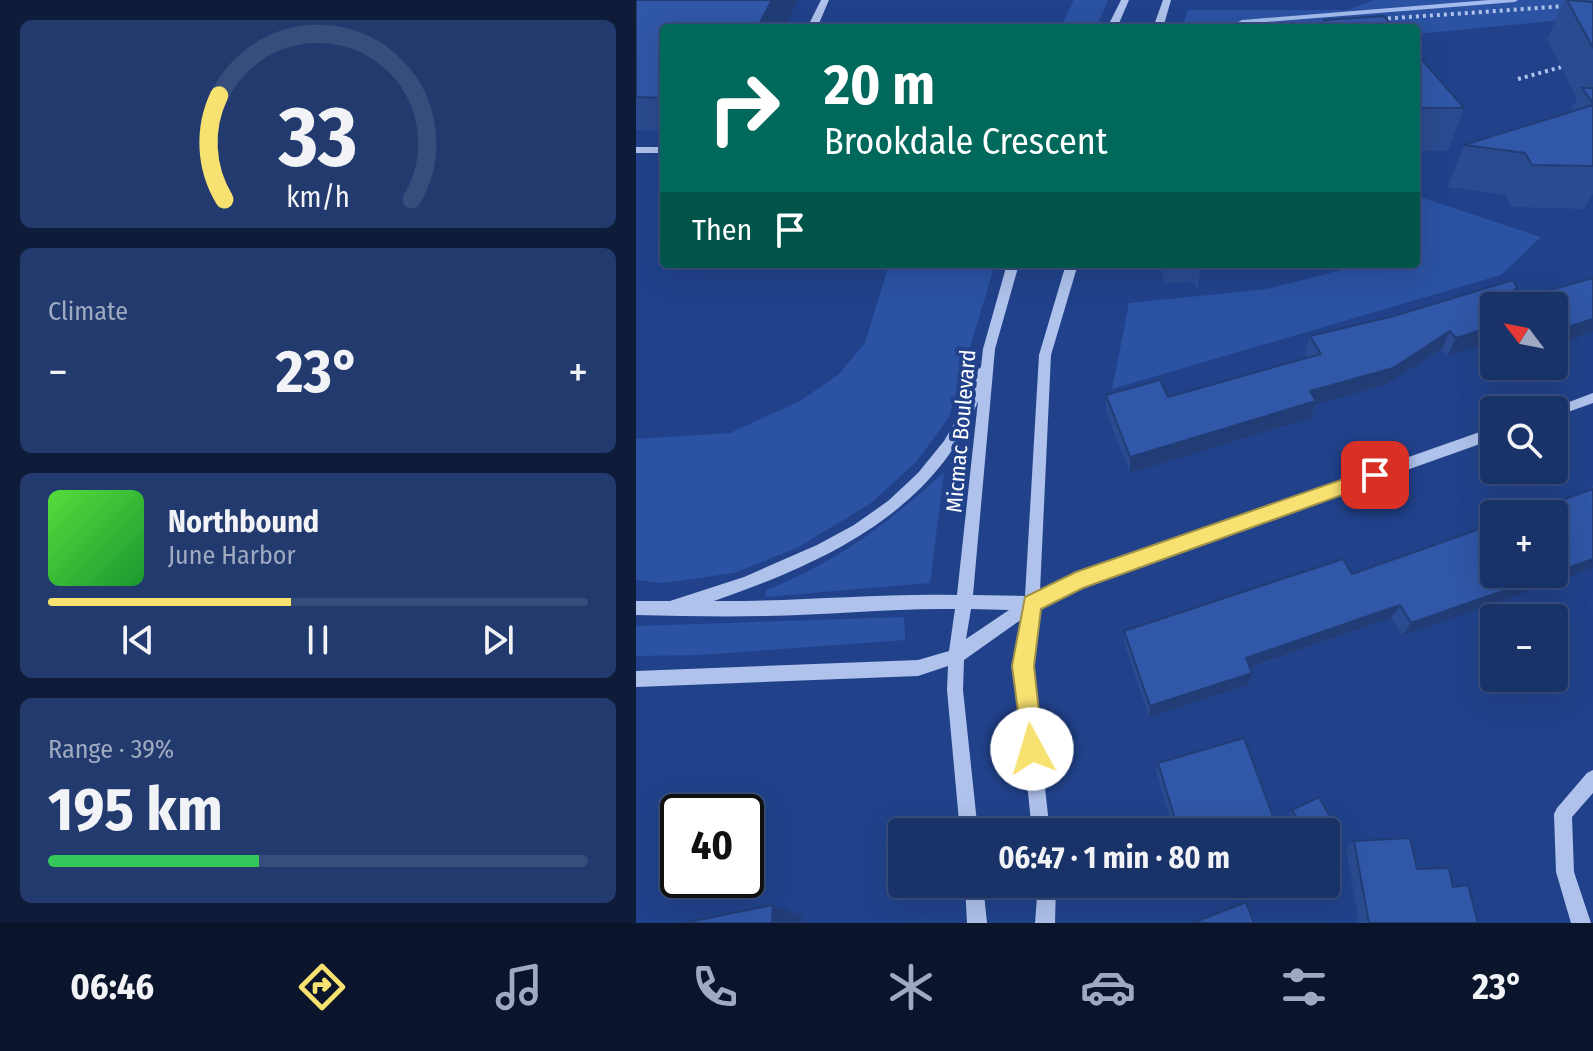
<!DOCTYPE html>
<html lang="en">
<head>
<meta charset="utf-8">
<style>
	body { margin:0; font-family:"Fira Sans Condensed",sans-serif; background:#223a6e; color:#f1f3f6; height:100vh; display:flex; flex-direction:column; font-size:30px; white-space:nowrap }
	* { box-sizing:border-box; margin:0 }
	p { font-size:26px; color:#9faac0 }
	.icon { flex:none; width:44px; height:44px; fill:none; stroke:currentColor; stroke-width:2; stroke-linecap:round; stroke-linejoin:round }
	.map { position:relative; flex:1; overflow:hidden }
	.sheet { display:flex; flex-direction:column; gap:20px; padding:20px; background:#0e1c39; width:636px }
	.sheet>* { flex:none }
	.guide { position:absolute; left:24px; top:24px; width:760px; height:244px; border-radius:8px; box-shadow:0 8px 32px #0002,0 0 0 2px #374d7c; background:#00695c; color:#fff; overflow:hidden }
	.needle { width:52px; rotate:302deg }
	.buttons { position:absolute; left:844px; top:292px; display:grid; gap:16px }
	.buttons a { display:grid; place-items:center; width:88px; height:88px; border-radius:8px; background:#193268; box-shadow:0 8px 32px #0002,0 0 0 2px #374d7c; font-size:40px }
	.speed { position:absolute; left:24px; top:794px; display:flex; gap:16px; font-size:40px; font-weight:700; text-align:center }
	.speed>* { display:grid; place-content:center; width:104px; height:104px; border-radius:50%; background:#193268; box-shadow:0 8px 32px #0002,0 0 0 2px #374d7c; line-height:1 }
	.speed .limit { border:4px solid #111; border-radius:12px; background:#fff; color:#111 }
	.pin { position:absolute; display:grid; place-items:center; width:68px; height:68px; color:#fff; margin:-34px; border-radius:16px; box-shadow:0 4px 12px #0006 }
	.me { position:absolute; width:88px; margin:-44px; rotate:354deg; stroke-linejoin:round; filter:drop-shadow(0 0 6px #0008) }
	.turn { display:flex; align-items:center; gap:28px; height:168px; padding:0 32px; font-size:36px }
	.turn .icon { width:104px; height:104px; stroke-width:2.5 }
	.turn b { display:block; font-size:56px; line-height:68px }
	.then { display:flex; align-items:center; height:76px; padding:0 32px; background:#0003; gap:16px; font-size:30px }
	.big { font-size:60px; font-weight:700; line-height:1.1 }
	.sheet .tile { flex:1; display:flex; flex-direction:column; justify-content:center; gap:12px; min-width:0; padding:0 28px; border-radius:12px; background:#223a6e }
	.sheet .dial { align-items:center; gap:0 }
	.dial svg { height:208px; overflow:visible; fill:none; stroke:#374d7c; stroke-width:7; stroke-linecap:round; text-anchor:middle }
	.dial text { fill:#f1f3f6; stroke:none }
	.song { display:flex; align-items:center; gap:24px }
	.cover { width:96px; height:96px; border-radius:12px; background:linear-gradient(135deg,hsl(110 70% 55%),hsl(130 70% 35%)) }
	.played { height:8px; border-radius:4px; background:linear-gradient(90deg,#f7e170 45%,#374d7c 45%) }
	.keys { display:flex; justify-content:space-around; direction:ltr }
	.heat { display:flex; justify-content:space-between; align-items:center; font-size:44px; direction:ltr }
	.charge { height:12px; border-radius:6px; background:linear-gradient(90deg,#34c759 39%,#374d7c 0) }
	.trip { position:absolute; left:252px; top:818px; width:452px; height:80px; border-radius:8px; background:#193268; box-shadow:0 8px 32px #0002,0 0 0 2px #374d7c; font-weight:700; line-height:80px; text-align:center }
	.dock { display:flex; height:128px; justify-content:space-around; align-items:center; background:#0a142a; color:#9faac0 }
	.dock .icon { width:56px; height:56px }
	.dock .on { color:#f7e170 }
	.dock b { font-size:36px; color:#f1f3f6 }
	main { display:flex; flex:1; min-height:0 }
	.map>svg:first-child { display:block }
</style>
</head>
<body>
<main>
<section class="sheet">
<div class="tile dial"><svg viewBox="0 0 100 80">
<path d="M14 69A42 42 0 1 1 86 69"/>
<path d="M14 69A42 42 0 0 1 12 29" stroke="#f7e170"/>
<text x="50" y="56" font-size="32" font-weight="700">33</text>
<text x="50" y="72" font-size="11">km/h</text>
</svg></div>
<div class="tile"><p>Climate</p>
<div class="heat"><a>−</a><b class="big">23°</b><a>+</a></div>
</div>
<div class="tile">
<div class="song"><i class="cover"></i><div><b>Northbound</b><p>June Harbor</p></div></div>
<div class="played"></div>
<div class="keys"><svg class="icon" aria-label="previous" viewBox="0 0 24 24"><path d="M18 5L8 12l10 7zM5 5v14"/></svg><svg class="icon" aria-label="pause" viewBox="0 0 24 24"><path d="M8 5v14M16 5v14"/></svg><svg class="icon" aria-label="next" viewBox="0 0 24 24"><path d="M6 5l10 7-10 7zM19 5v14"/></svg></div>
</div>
<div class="tile"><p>Range · 39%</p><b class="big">195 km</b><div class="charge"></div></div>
</section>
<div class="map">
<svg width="957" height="923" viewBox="0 0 957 923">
	<rect width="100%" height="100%" fill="#21428b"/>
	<g fill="#2b52a3">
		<path d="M438,0H472L460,28H424Z"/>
		<path d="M737,0H957V17L780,34V28H546L552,10H712Z"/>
		<path d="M787,198L905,237L865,275L476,389L493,303L631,289L729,264H780V208Z"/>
		<path d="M253,264H359L313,417L281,461L235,503L161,548L98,573L27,583L0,580V439L94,433L164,401L202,375L229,343Z"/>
		<path d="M308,472L294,583L129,597L130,590C199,564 254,522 308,472Z"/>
		<path d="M268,617L269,640L65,655L0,656V626Z"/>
	</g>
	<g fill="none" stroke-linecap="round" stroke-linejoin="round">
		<path fill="#a2bbec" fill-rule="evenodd" d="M853,0H882L879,2L606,24L602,22L606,20Z"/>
		<g stroke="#aec2eb" stroke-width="4" stroke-dasharray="3 4" stroke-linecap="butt">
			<path d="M745,19L931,6"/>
			<path d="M649,28L691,24"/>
			<path d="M882,79L929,66"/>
		</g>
		<g fill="#aec2eb" fill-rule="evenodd">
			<path d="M185,0H193L181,28H171Z"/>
			<path d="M485,0H493L481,28H471Z"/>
			<path d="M527,0H535L527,28H517Z"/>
			<rect x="0" y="147" width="28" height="6"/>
			<path d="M371,264H383L359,349L337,595L389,596L403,355L430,264H442L415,355L404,591L440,574L858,427V439L445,586L403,607L395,666L414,832H396L379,666L386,619L328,660L327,690L342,832H324L311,690L312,666L282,676L0,687V671L282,660L313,651L319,609C256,608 192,615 129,616C86,617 43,616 0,615V601H34L108,577L181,545L218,525L252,501L282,473L308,441L321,419L339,372L345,367L347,349ZM342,401L321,595C240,593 159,602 78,601C184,564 298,514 342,401ZM335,609L373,610L330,639Z"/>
			<path d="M957,393V403L918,417V410H912Z"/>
			<path d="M957,770V793L936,817L938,872L955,923H935L920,872L918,814L921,808L951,773Z"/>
			<path d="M329,884H347L351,923H331Z"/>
			<path d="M402,884H420L419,923H399Z"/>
		</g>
	</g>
	<g fill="#2a4b90">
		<path d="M0,0H162L149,28H28V131L0,130Z"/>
		<path d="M928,0L957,2V194L948,209L875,207L870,195L812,187L828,145L934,112L941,99L911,40Z"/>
		<path d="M780,53L828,108L812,151H780Z"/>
		<path d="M524,264H565L562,289L557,282L528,284Z"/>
		<path d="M957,278V332L921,344L918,341V306H895L903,293Z"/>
		<path d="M877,280L881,288L872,306H858V341L811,356L806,349L749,385L679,405L675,418L494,473L470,412V395L524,380L532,397L672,357L669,354L674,336L758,316Z"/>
		<path d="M957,484V568L766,636L755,618L614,668L616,673L612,685L513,717L488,643V631L716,574L951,491Z"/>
		<path d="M522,763L638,819L632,827L615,832H538L520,772Z"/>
		<path d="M656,810L698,824L685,832H663L653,814Z"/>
		<path d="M718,841L817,887L842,923H723L710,848Z"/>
	</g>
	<g fill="#223d76">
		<path d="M136,0H162L149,28H121Z"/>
		<path d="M881,288L872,306H858L857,303Z"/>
		<path d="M957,319V332L921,344L932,327Z"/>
		<path d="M858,326V341L811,356L820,338Z"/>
		<path d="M814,331L806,349L749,385L679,405L675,418L494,473V457L674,391Z"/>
		<path d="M957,559V568L766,636L775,623L918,574Z"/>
		<path d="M764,605L755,618L606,670L610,658Z"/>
		<path d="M616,673L612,685L513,717L514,706Z"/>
		<path d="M638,819L632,827L615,832H597Z"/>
		<path d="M137,905L166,916V923H136Z"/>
	</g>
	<g fill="#3157a8" stroke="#223d76" stroke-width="2">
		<path d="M0,0H136L121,28H28V98L0,97Z"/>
		<path d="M931,0L957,2V48Z"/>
		<path d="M748,16L758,28H692L688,20Z"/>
		<path d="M780,53L828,108H780Z"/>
		<path d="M946,88H957V103Z"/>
		<path d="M957,105V166L896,165L889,153L828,145Z"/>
		<path d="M957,278V319L932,327L918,310V306H914L903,293Z"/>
		<path d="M877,280L881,288L857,303L859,306L858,326L820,338L814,331L757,368L674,391L680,401L494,457L470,395L524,380L532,397L685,354L674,336L758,316Z"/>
		<path d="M957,489V559L918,573V514H887Z"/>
		<path d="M858,524V574H915L775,623L764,605L610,658L616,673L514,706L488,631L707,559L716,574Z"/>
		<path d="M608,738L638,819L597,832H543L522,763Z"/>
		<path d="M683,797L698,824L681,832H668L656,810Z"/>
		<path d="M774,838L781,869L813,868L817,887L832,885L842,923H733L718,841Z"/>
		<path d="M610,902L618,923H557Z"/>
		<path d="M137,905L136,923H48Z"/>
	</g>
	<path fill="#f7e170" stroke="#a19249" stroke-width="2" d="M739,468L748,475L745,481L447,588L405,609L398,666L407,749L404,757L396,760L388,757L376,666L389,597L440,572Z"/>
	<g text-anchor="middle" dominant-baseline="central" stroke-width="8" stroke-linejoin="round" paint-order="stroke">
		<g font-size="22" fill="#fff" stroke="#21428b">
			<text transform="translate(325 431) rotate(-85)">Micmac Boulevard</text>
		</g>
	</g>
</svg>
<div class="buttons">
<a><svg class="needle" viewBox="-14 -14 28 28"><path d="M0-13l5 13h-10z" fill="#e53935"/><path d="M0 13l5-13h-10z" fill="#9faac0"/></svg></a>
<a><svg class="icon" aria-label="search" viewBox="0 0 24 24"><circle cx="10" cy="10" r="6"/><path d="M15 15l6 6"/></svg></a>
<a>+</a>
<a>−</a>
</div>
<div class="speed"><div class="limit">40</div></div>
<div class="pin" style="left:739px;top:475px;background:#d93025"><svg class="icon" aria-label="arrive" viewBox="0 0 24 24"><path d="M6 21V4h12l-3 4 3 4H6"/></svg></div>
<svg class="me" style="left:396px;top:749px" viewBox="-20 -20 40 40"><circle r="19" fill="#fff"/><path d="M0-13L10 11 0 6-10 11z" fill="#f7e170"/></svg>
<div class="trip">06:47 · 1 min · 80 m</div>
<div class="guide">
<div class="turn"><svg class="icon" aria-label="right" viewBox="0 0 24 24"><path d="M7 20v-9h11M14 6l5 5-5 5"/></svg><div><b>20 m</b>Brookdale Crescent</div></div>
<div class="then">Then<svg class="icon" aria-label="arrive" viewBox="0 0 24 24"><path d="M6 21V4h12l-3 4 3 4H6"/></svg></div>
</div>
</div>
</main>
<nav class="dock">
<b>06:46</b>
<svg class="icon on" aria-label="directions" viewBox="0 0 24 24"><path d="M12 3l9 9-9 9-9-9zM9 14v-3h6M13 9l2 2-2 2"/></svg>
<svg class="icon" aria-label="music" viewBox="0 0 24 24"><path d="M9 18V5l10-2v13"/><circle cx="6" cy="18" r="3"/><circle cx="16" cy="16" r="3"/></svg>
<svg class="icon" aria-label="phone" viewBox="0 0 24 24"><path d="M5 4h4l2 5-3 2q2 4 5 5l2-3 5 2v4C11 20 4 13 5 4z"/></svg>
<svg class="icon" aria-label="climate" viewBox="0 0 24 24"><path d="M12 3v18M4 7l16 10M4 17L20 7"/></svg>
<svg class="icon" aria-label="car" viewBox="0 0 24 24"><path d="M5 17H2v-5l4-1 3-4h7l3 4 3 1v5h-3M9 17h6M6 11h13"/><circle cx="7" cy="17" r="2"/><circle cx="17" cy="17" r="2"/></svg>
<svg class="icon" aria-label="filters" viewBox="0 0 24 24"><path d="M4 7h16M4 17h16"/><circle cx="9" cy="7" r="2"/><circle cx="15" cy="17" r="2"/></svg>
<b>23°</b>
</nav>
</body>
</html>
